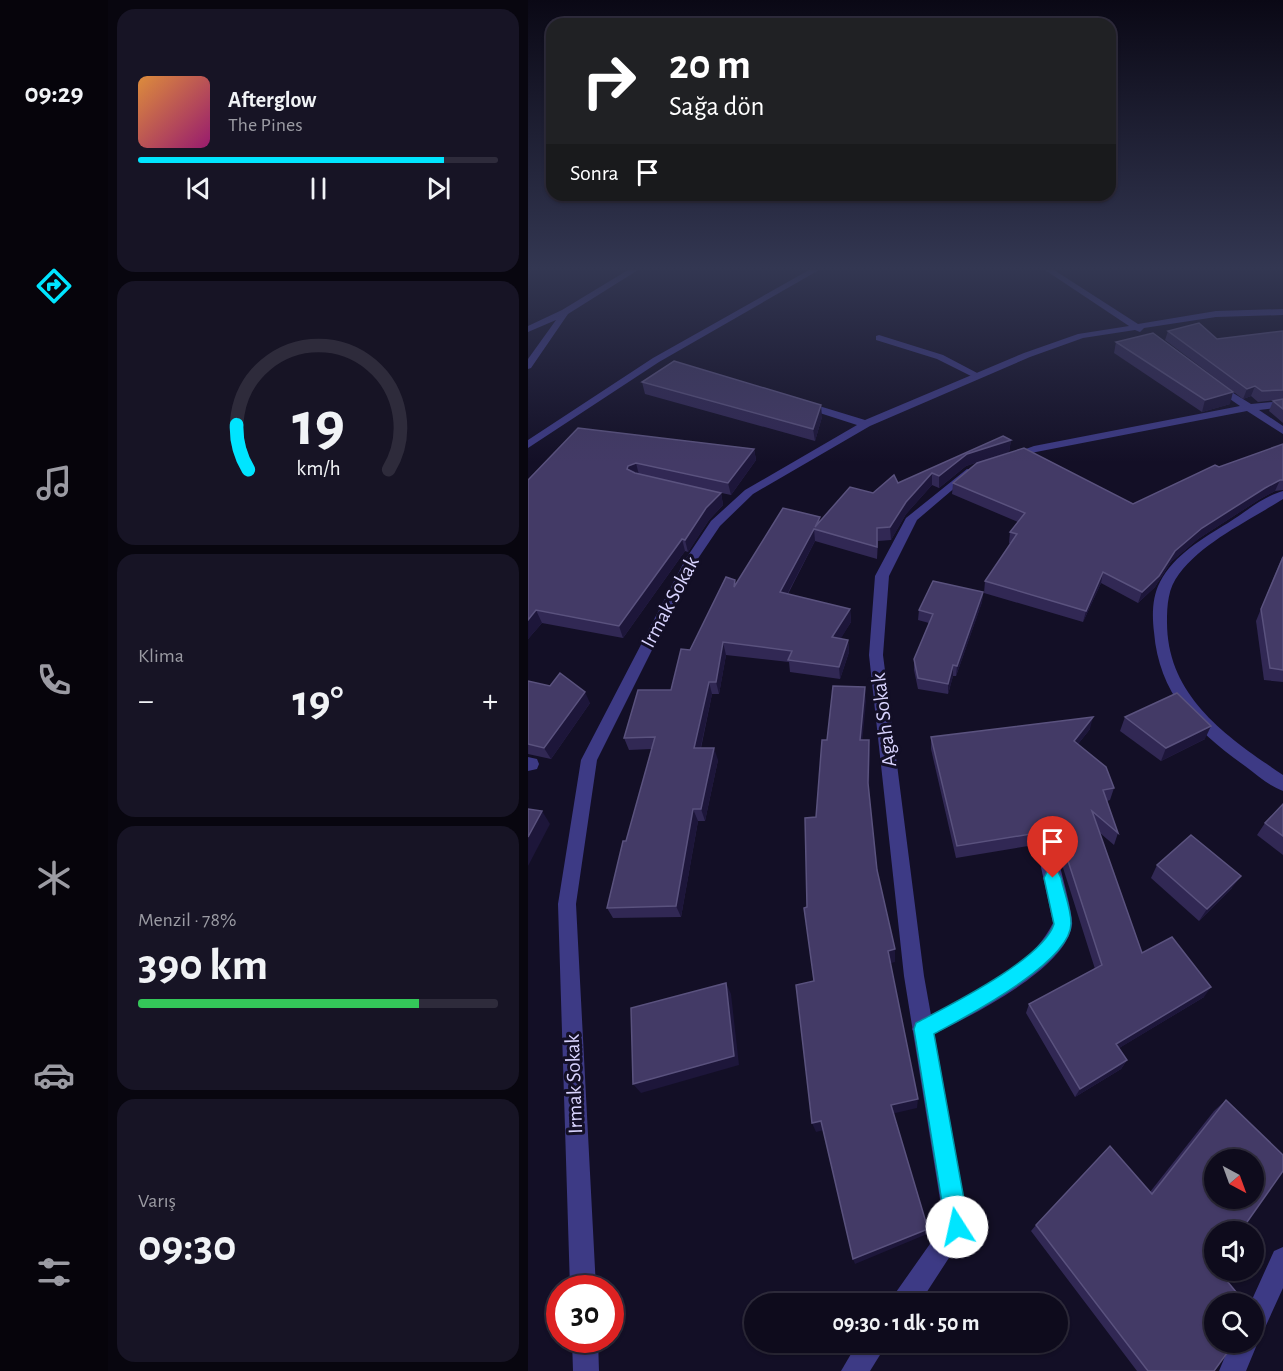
<!DOCTYPE html>
<html lang="tr">
<head>
<meta charset="utf-8">
<style>
	body { margin:0; font-family:"Alegreya Sans",sans-serif; background:#171425; color:#f1f3f6; height:100vh; display:flex; flex-direction:column; font-size:22px; white-space:nowrap }
	* { box-sizing:border-box; margin:0 }
	p { font-size:20px; color:#9b9ba3 }
	.icon { flex:none; width:33px; height:33px; fill:none; stroke:currentColor; stroke-width:2; stroke-linecap:round; stroke-linejoin:round }
	.map { position:relative; flex:1; overflow:hidden }
	.details { display:flex; flex-direction:column; gap:9px; padding:9px; background:#08060f; width:420px }
	.details>* { flex:none }
	.guide { position:absolute; left:18px; top:18px; width:570px; height:183px; border-radius:18px; box-shadow:0 2px 4px #0004,0 0 0 2px #2e2b3b; background:#202124; color:#fff; overflow:hidden }
	.needle { width:39px; rotate:139deg }
	.fabs { position:absolute; left:676px; top:1149px; display:grid; gap:12px }
	.fabs a { display:grid; place-items:center; width:60px; height:60px; border-radius:50%; background:#0e0b1c; box-shadow:0 2px 4px #0004,0 0 0 2px #2e2b3b; font-size:30px }
	.speed { position:absolute; left:18px; top:1275px; display:flex; gap:12px; font-size:30px; font-weight:700; text-align:center }
	.speed>* { display:grid; place-content:center; width:78px; height:78px; border-radius:50%; background:#0e0b1c; box-shadow:0 2px 4px #0004,0 0 0 2px #2e2b3b; line-height:1 }
	.speed .limit { border:9px solid #d22; background:#fff; color:#111 }
	.pin { position:absolute; display:grid; place-items:center; width:51px; height:51px; color:#fff; margin:-62px -26px; border-radius:50% 50% 50% 0; rotate:-45deg; box-shadow:0 0 6px #0007 }
	.pin .icon { rotate:45deg }
	.me { position:absolute; width:66px; margin:-33px; rotate:350deg; stroke-linejoin:round; filter:drop-shadow(0 0 4px #0008) }
	.turn { display:flex; align-items:center; gap:21px; height:126px; padding:0 24px; font-size:27px }
	.turn .icon { width:78px; height:78px; stroke-width:2.5 }
	.turn b { display:block; font-size:42px; line-height:51px }
	.then { display:flex; align-items:center; height:57px; padding:0 24px; background:#0003; gap:12px; font-size:22px }
	.big { font-size:45px; font-weight:700; line-height:1.1 }
	.details .tile { flex:1; display:flex; flex-direction:column; justify-content:center; gap:9px; min-width:0; padding:0 21px; border-radius:18px; background:#171425 }
	.details .dial { align-items:center; gap:0 }
	.dial svg { height:156px; overflow:visible; fill:none; stroke:#2e2b3b; stroke-width:7; stroke-linecap:round; text-anchor:middle }
	.dial text { fill:#f1f3f6; stroke:none }
	.song { display:flex; align-items:center; gap:18px }
	.cover { width:72px; height:72px; border-radius:9px; background:linear-gradient(135deg,hsl(30 70% 55%),hsl(320 70% 35%)) }
	.played { height:6px; border-radius:3px; background:linear-gradient(90deg,#00e5ff 85%,#2e2b3b 85%) }
	.keys { display:flex; justify-content:space-around; direction:ltr }
	.heat { display:flex; justify-content:space-between; align-items:center; font-size:33px; direction:ltr }
	.charge { height:9px; border-radius:4px; background:linear-gradient(90deg,#34c759 78%,#2e2b3b 0) }
	.trip { position:absolute; left:216px; top:1293px; width:324px; height:60px; border-radius:30px; background:#0e0b1c; box-shadow:0 2px 4px #0004,0 0 0 2px #2e2b3b; font-weight:700; line-height:60px; text-align:center }
	main { display:flex; flex:1; min-height:0 }
	.tabs { display:flex; flex-direction:column; width:108px; justify-content:space-around; align-items:center; background:#06040b; color:#9b9ba3 }
	.tabs .icon { width:42px; height:42px }
	.tabs .selected { color:#00e5ff }
	.tabs b { font-size:27px; color:#f1f3f6 }
	.map>svg:first-child { display:block }
</style>
</head>
<body>
<main>
<nav class="tabs">
<b>09:29</b>
<svg class="icon selected" aria-label="directions" viewBox="0 0 24 24"><path d="M12 3l9 9-9 9-9-9zM9 14v-3h6M13 9l2 2-2 2"/></svg>
<svg class="icon" aria-label="music" viewBox="0 0 24 24"><path d="M9 18V5l10-2v13"/><circle cx="6" cy="18" r="3"/><circle cx="16" cy="16" r="3"/></svg>
<svg class="icon" aria-label="phone" viewBox="0 0 24 24"><path d="M5 4h4l2 5-3 2q2 4 5 5l2-3 5 2v4C11 20 4 13 5 4z"/></svg>
<svg class="icon" aria-label="climate" viewBox="0 0 24 24"><path d="M12 3v18M4 7l16 10M4 17L20 7"/></svg>
<svg class="icon" aria-label="car" viewBox="0 0 24 24"><path d="M5 17H2v-5l4-1 3-4h7l3 4 3 1v5h-3M9 17h6M6 11h13"/><circle cx="7" cy="17" r="2"/><circle cx="17" cy="17" r="2"/></svg>
<svg class="icon" aria-label="filters" viewBox="0 0 24 24"><path d="M4 7h16M4 17h16"/><circle cx="9" cy="7" r="2"/><circle cx="15" cy="17" r="2"/></svg>
</nav>
<section class="details">
<div class="tile">
<div class="song"><i class="cover"></i><div><b>Afterglow</b><p>The Pines</p></div></div>
<div class="played"></div>
<div class="keys"><svg class="icon" aria-label="previous" viewBox="0 0 24 24"><path d="M18 5L8 12l10 7zM5 5v14"/></svg><svg class="icon" aria-label="pause" viewBox="0 0 24 24"><path d="M8 5v14M16 5v14"/></svg><svg class="icon" aria-label="next" viewBox="0 0 24 24"><path d="M6 5l10 7-10 7zM19 5v14"/></svg></div>
</div>
<div class="tile dial"><svg viewBox="0 0 100 80">
<path d="M14 69A42 42 0 1 1 86 69"/>
<path d="M14 69A42 42 0 0 1 8 46" stroke="#00e5ff"/>
<text x="50" y="56" font-size="32" font-weight="700">19</text>
<text x="50" y="72" font-size="11">km/h</text>
</svg></div>
<div class="tile"><p>Klima</p>
<div class="heat"><a>−</a><b class="big">19°</b><a>+</a></div>
</div>
<div class="tile"><p>Menzil · 78%</p><b class="big">390 km</b><div class="charge"></div></div>
<div class="tile"><p>Varış</p><b class="big">09:30</b></div>
</section>
<div class="map">
<svg width="755" height="1371" viewBox="0 0 755 1371">
	<rect width="100%" height="100%" fill="#130f26"/>
	<g fill="none" stroke-linecap="round" stroke-linejoin="round">
		<g fill="#3d3a85" fill-rule="evenodd">
			<path d="M351,335L415,355L453,375L445,377L409,359L348,340V336Z"/>
			<path d="M516,831L522,834L525,839C528,854 546,914 544,925C538,970 440,1017 402,1036L395,1040L388,1036L384,1029L388,1022C435,998 500,973 525,923L507,839L510,834Z"/>
		</g>
		<g fill="#3d3a85" fill-rule="evenodd">
			<path d="M100,270H110L40,314L3,368L0,369V359L28,320L0,332V326L34,310Z"/>
			<path d="M281,270H291L131,362L0,448V440L125,358Z"/>
			<path d="M517,270H526L610,324L688,311L755,309V315L688,317L616,328L612,332L607,330L555,338L502,357L342,426L225,494L192,526L169,560L69,760L48,904L68,1288H42L30,904L53,760L157,560L183,521L217,490L329,425L270,406V402H278L337,420L496,353L550,334L601,326Z"/>
			<path d="M689,383L723,404L755,401V407L731,410L755,426V434L719,411L508,452L481,460L475,457L506,446L712,406L686,388L684,386Z"/>
			<path d="M439,469L443,470V474L389,520L361,576L355,655L396,976L441,1227L391,1304H362L366,1295L416,1224L376,976L341,655L347,576L378,518Z"/>
			<path d="M755,491V499C721,521 676,541 651,574C640,588 639,605 639,622C639,697 699,737 755,775V791C741,786 729,775 717,766C668,731 631,694 626,632C624,616 624,597 632,582C646,555 675,538 700,523C716,513 736,496 755,491Z"/>
			<path d="M0,757L9,759L11,764L9,769L0,771Z"/>
			<path d="M755,1247V1288L735,1332L728,1335L730,1342L718,1371H691L703,1342H726V1304H722L746,1251Z"/>
			<path d="M44,1340H70L71,1371H45Z"/>
			<path d="M330,1342H360L342,1371H313Z"/>
		</g>
	</g>
	<g fill="#312854">
		<path d="M640,331L689,339L755,331V423L741,411L745,401L748,400L730,402L723,396L715,399L637,340Z"/>
		<path d="M588,342L702,404L674,412L586,353Z"/>
		<path d="M114,382L294,417L287,441L117,394Z"/>
		<path d="M50,428L226,449L228,460L203,495L142,482L193,493L195,505L181,520L160,552L157,551L95,638L14,623L0,639V480Z"/>
		<path d="M483,440L481,452L438,466L411,488L404,485L378,514L363,540L350,541L349,559L287,541L260,594L322,609L323,622L312,639L320,640L321,652L312,679L262,672L261,662L198,655L191,694H184L173,748L190,760L177,821H170L153,917L85,918L79,908L124,749L101,750L96,738L143,690L162,650L208,584L292,520L345,493Z"/>
		<path d="M755,444V490L747,491L732,499L670,539L643,562L627,587L610,603L573,583L555,622L456,593L457,581L483,544L481,543L482,532L490,522L424,494L425,483L605,504L691,467Z"/>
		<path d="M755,555V682L736,680L728,621Z"/>
		<path d="M455,592L454,602L428,676H425L420,694L390,689L386,670V659L401,623L390,620L391,610Z"/>
		<path d="M0,681L62,703L23,759L0,754Z"/>
		<path d="M597,717L677,739L633,761L592,731Z"/>
		<path d="M562,729L550,744L586,788L582,800L579,801L590,833L586,845L572,833L614,953L676,997L591,1048L599,1060L593,1069L547,1097L498,1013L501,1004L567,969L524,833L517,829L509,832L506,845L428,858L403,749V737Z"/>
		<path d="M755,804V855L729,835L737,823Z"/>
		<path d="M629,865L704,888L671,921L623,878Z"/>
		<path d="M698,1100L687,1232L686,1371H609L503,1231L508,1225L622,1192L686,1111Z"/>
	</g>
	<g fill="#1d163a">
		<path d="M727,386L723,396L715,399L719,389Z"/>
		<path d="M705,392L702,404L674,412L677,400Z"/>
		<path d="M293,405L294,417L287,441L285,429Z"/>
		<path d="M483,440L481,452L438,466L411,488V476L439,454Z"/>
		<path d="M226,449L228,460L203,495L200,483Z"/>
		<path d="M108,463L111,475L104,478L99,469L100,466Z"/>
		<path d="M404,473V485L378,514L363,540L362,527L378,502Z"/>
		<path d="M752,480L747,491L732,499L670,539L643,562L627,587L610,603L614,592L647,551L674,528L737,488Z"/>
		<path d="M193,493L195,505L181,520L160,552L157,540L178,508Z"/>
		<path d="M286,529L287,541L254,604L252,592Z"/>
		<path d="M154,539L157,551L95,638L91,626Z"/>
		<path d="M575,572L573,583L555,622L558,611Z"/>
		<path d="M455,592L454,602L428,676L429,666Z"/>
		<path d="M322,609L323,622L306,650L304,637Z"/>
		<path d="M8,610L14,623L0,639V620Z"/>
		<path d="M320,640L321,652L312,679L311,667Z"/>
		<path d="M195,642L198,655L191,694L188,682Z"/>
		<path d="M425,665V676L420,694V684Z"/>
		<path d="M181,682L184,694L170,760L166,748Z"/>
		<path d="M337,687L338,702L333,755L332,740Z"/>
		<path d="M57,692L62,703L23,759L16,748Z"/>
		<path d="M565,717L562,729L543,753L546,741Z"/>
		<path d="M683,726L677,739L633,761L638,748Z"/>
		<path d="M341,740L342,755L341,798L340,783Z"/>
		<path d="M186,748L190,760L177,821L173,809Z"/>
		<path d="M165,809L170,821L153,917L148,906Z"/>
		<path d="M14,811L22,824L0,866V837Z"/>
		<path d="M520,817L517,829L509,832L508,826L512,820Z"/>
		<path d="M713,876L704,888L671,921L679,909Z"/>
		<path d="M367,949V962L360,964V951Z"/>
		<path d="M198,983L203,994L211,1065L113,1093L105,1084Z"/>
		<path d="M683,987L676,997L583,1053L588,1044Z"/>
		<path d="M599,1060L593,1069L547,1097L552,1089Z"/>
		<path d="M390,1099L389,1108L363,1114V1105Z"/>
		<path d="M293,1121L296,1130L288,1132L284,1123Z"/>
		<path d="M400,1229L399,1234L327,1264L325,1259Z"/>
	</g>
	<g fill="#433a66" stroke="#5a527e" stroke-width="1.5" fill-rule="evenodd">
		<path d="M671,323L689,339L755,331V390L734,391L727,386L719,389L640,331Z"/>
		<path d="M625,333L705,392L677,400L588,342Z"/>
		<path d="M146,361L293,405L285,429L114,382Z"/>
		<path d="M755,399V409L745,401Z"/>
		<path d="M50,428L226,449L200,483L108,463L100,466L99,469L107,473L193,493L178,508L157,540L154,539L91,626L8,610L0,620V480Z"/>
		<path d="M475,436L483,440L439,454L411,476L404,473L378,502L362,527L349,528V547L286,529L252,592L322,609L304,637L320,640L311,667L260,660L264,651L195,642L188,682H181L166,748H186L173,809H165L148,906L79,908L95,841H98L127,737L96,738L110,690H143L153,649L162,650L198,577L207,580L206,587L255,508L292,517L287,527L322,487L345,493L366,475L370,483Z"/>
		<path d="M755,444V480H752L737,488L674,528L647,551L631,576L614,592L575,572L558,611L457,581L489,534L482,532L497,513L425,483L449,463L496,448L605,504L687,465L691,467Z"/>
		<path d="M755,557V670L742,668L733,609Z"/>
		<path d="M405,581L455,592L429,666L425,665L420,684L390,678L386,659L405,614L391,610Z"/>
		<path d="M32,673L57,692L16,748L0,744V681L22,686Z"/>
		<path d="M305,686L337,687L332,740H341L340,783L349,870L367,949L360,951L390,1099L363,1105L400,1229L325,1259L293,1121L284,1123L268,985L286,981L276,908L279,907L277,818L288,817L294,740H299Z"/>
		<path d="M649,693L683,726L638,748L597,717Z"/>
		<path d="M565,717L546,741L578,767L586,788L575,790L590,833L564,811L614,953L644,937L683,987L588,1044L599,1060L552,1089L501,1004L574,965L527,821L520,817L512,820L508,826L509,833L429,846L403,737Z"/>
		<path d="M755,804V836L737,823Z"/>
		<path d="M0,809L14,811L0,837Z"/>
		<path d="M663,835L713,876L679,909L629,865Z"/>
		<path d="M198,983L206,1056L105,1084L103,1008Z"/>
		<path d="M698,1100L755,1155V1171L712,1232H687V1270H690L718,1304H687V1342H707L686,1371H620L508,1225L582,1146L624,1194ZM687,1160H726V1198H687Z"/>
	</g>
	<linearGradient id="sky" x2="0" y2="1"><stop stop-color="#0a0815"/><stop offset="0.58" stop-color="#333752"/><stop offset="1" stop-color="#333752" stop-opacity="0"/></linearGradient>
	<rect width="755" height="462" fill="url(#sky)"/>
	<path fill="#00e5ff" stroke="#0095a6" stroke-width="1.5" d="M525,870L530,872L533,878C536,892 543,909 543,923C544,962 437,1017 406,1034L441,1227L437,1235L429,1238L422,1235L418,1227L386,1029L388,1023C422,1005 515,959 526,924L516,878L519,872Z"/>
	<g text-anchor="middle" dominant-baseline="central" stroke-width="6" stroke-linejoin="round" paint-order="stroke">
		<g font-size="21" fill="#d9d4ff" stroke="#130f26">
			<text transform="translate(142 602) rotate(-62)">Irmak Sokak</text>
			<text transform="translate(356 720) rotate(-97)">Agah Sokak</text>
			<text transform="translate(46 1084) rotate(-92)">Irmak Sokak</text>
		</g>
	</g>
</svg>
<div class="fabs">
<a><svg class="needle" viewBox="-14 -14 28 28"><path d="M0-13l5 13h-10z" fill="#e53935"/><path d="M0 13l5-13h-10z" fill="#9b9ba3"/></svg></a>
<a><svg class="icon" aria-label="sound" viewBox="0 0 24 24"><path d="M4 9h4l5-4v14l-5-4H4zM17 9q2 3 0 6"/></svg></a>
<a><svg class="icon" aria-label="search" viewBox="0 0 24 24"><circle cx="10" cy="10" r="6"/><path d="M15 15l6 6"/></svg></a>
</div>
<div class="speed"><div class="limit">30</div></div>
<div class="pin" style="left:525px;top:878px;background:#d93025"><svg class="icon" aria-label="arrive" viewBox="0 0 24 24"><path d="M6 21V4h12l-3 4 3 4H6"/></svg></div>
<svg class="me" style="left:429px;top:1227px" viewBox="-20 -20 40 40"><circle r="19" fill="#fff"/><path d="M0-13L10 11 0 6-10 11z" fill="#00e5ff"/></svg>
<div class="trip">09:30 · 1 dk · 50 m</div>
<div class="guide">
<div class="turn"><svg class="icon" aria-label="right" viewBox="0 0 24 24"><path d="M7 20v-9h11M14 6l5 5-5 5"/></svg><div><b>20 m</b>Sağa dön</div></div>
<div class="then">Sonra<svg class="icon" aria-label="arrive" viewBox="0 0 24 24"><path d="M6 21V4h12l-3 4 3 4H6"/></svg></div>
</div>
</div>
</main>
</body>
</html>
